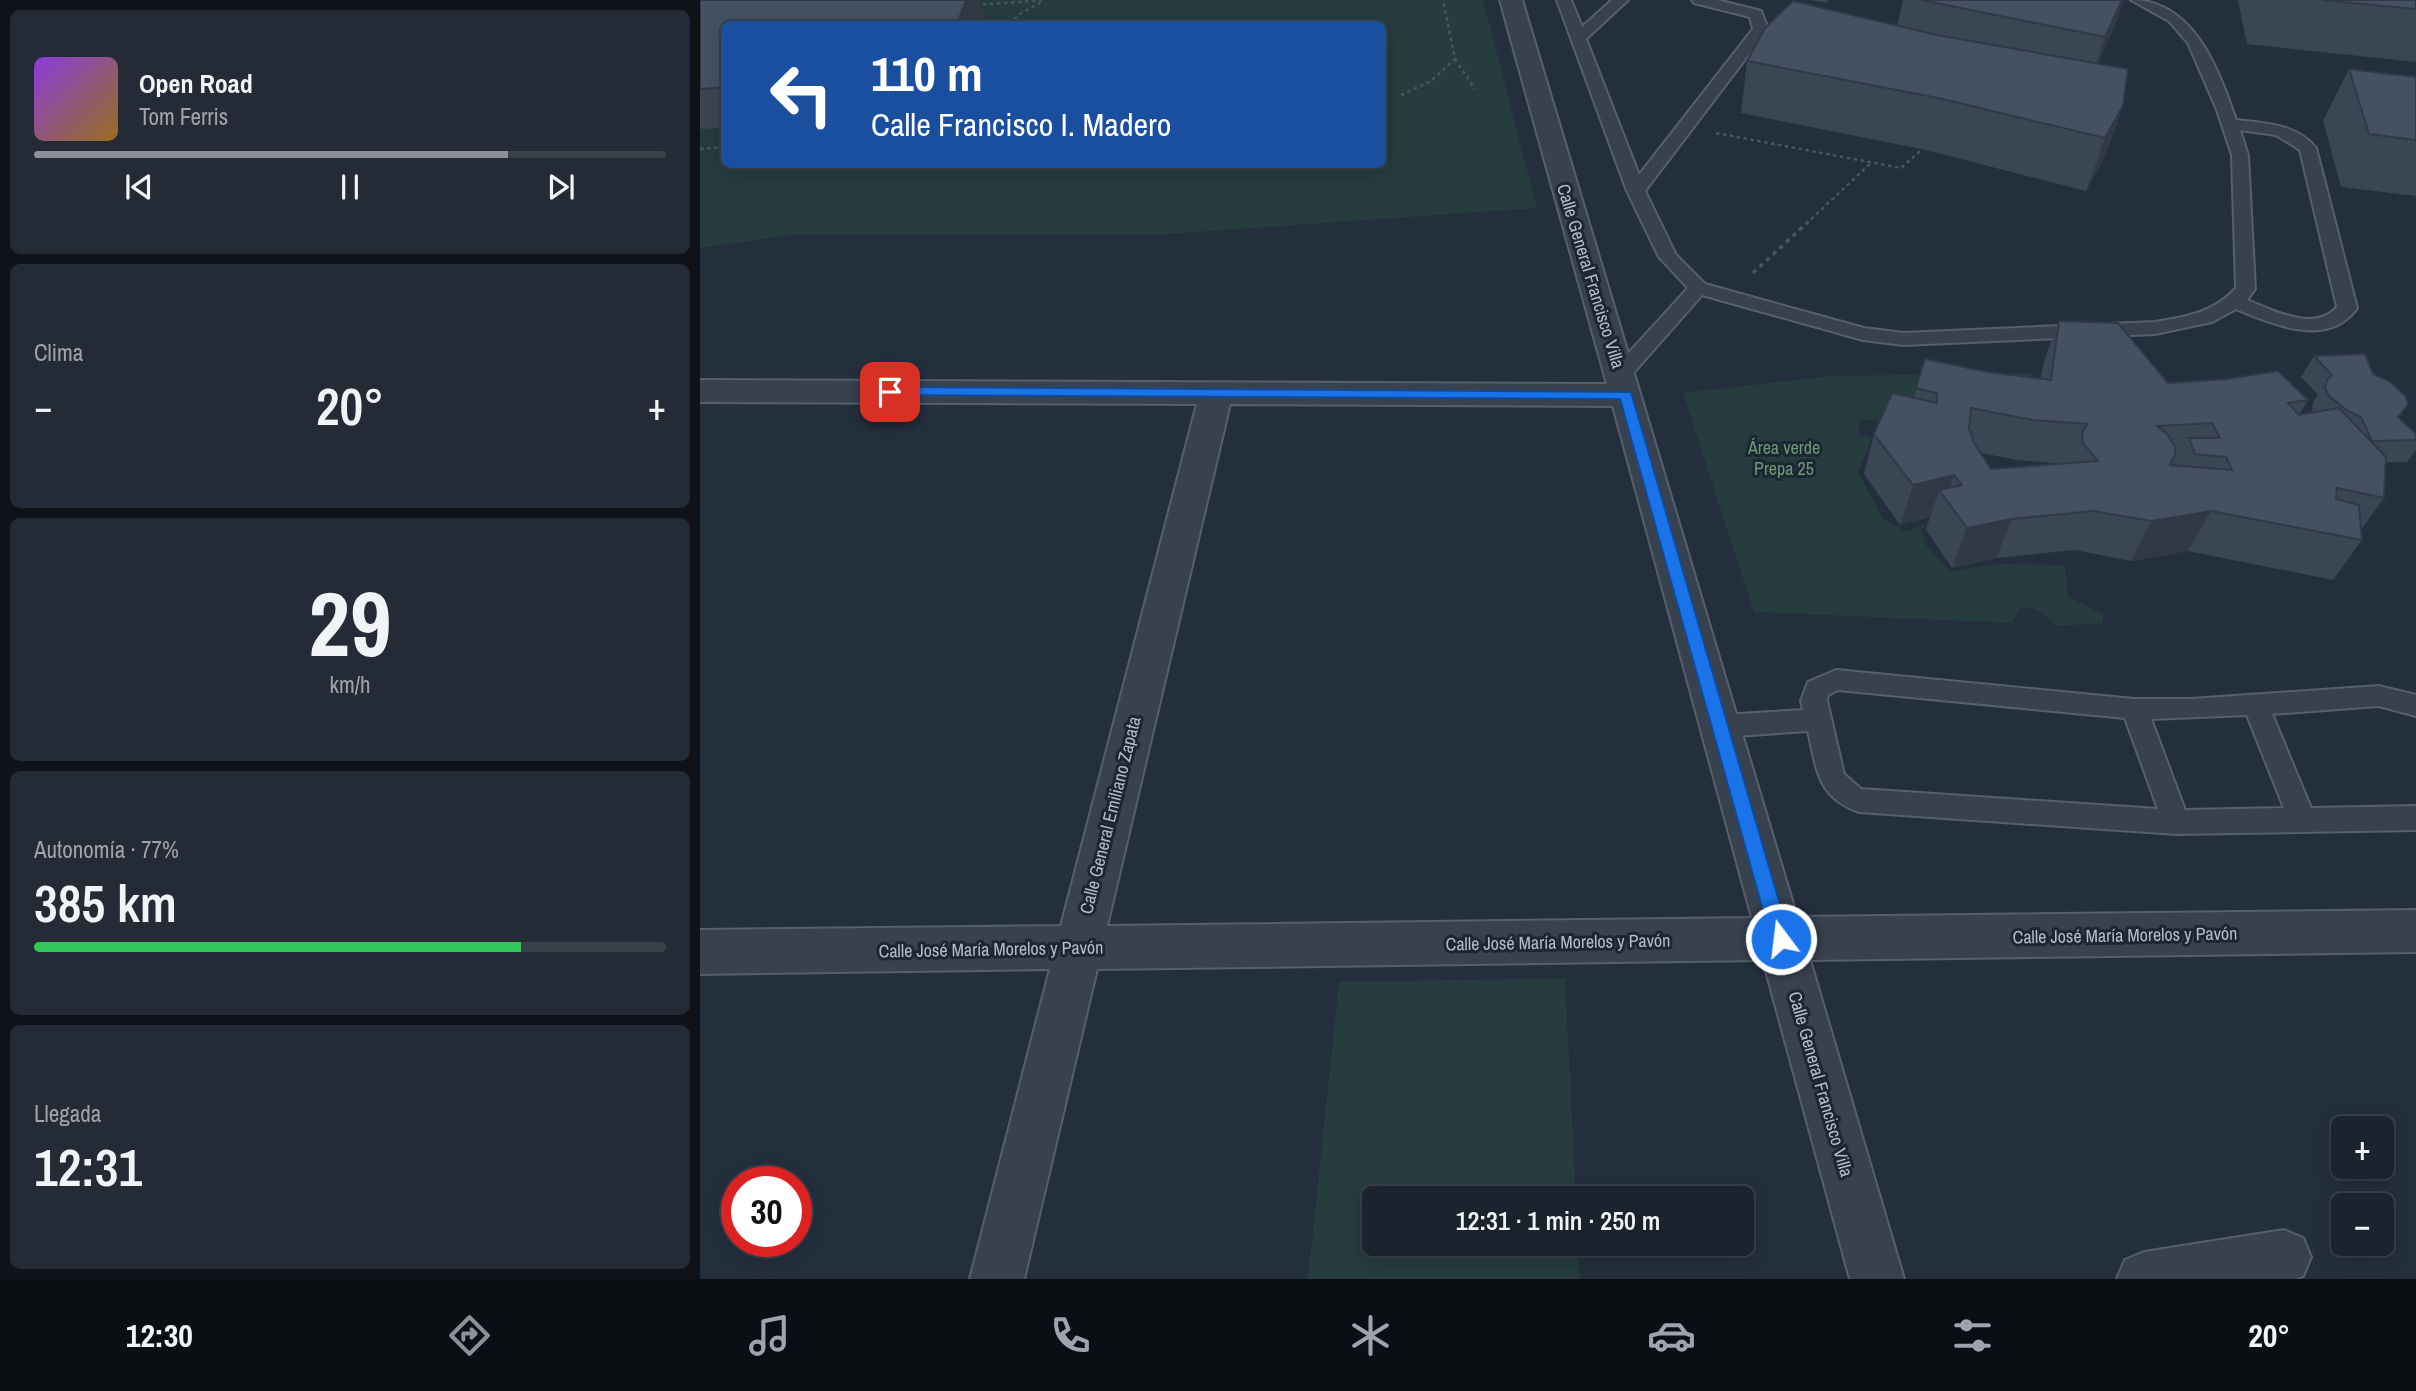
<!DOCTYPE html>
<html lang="es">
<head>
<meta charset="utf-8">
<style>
	body { margin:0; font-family:"Archivo Narrow",sans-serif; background:#242b36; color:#f1f3f6; height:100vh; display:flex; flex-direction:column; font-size:26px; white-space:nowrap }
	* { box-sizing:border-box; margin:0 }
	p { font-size:23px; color:#a0a4aa }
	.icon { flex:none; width:38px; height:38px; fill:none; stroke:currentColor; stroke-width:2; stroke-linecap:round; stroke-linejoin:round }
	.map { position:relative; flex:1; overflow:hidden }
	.side { display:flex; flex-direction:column; gap:10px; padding:10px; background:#0f1319; width:700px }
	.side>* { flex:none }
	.banner { position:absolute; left:21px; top:21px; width:665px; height:147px; border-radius:10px; box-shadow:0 4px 18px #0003,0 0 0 2px #39404a; background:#1a4fa0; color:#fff; overflow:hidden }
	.tools { position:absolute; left:1631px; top:1116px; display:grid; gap:14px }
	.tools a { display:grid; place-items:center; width:63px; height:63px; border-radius:10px; background:#1b232e; box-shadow:0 4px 18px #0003,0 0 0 2px #39404a; font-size:35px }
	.speed { position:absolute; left:21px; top:1166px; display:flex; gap:14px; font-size:35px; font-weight:700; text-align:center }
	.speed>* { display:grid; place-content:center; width:91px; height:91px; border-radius:50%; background:#1b232e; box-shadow:0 4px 18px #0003,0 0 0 2px #39404a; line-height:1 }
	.speed .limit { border:10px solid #d22; background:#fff; color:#111 }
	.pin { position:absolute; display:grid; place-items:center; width:60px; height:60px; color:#fff; margin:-30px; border-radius:14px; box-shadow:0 4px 10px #0006 }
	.me { position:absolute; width:77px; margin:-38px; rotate:345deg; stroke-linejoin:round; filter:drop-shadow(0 0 5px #0008) }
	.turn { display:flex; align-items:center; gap:24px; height:147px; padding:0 35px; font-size:32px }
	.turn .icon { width:91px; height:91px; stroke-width:2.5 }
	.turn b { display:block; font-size:49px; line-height:60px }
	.big { font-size:52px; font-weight:600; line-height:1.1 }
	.side .card { flex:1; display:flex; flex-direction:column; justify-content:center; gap:10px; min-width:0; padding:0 24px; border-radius:10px; background:#242b36 }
	.side .dial { align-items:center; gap:0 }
	.dial b { font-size:91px; line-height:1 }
	.song { display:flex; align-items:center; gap:21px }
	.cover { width:84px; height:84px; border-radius:10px; background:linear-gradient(135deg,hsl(270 70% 55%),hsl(40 70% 35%)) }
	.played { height:7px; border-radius:4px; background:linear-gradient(90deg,#8c9099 75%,#39404a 75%) }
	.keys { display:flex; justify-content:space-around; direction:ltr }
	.heat { display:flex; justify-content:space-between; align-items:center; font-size:38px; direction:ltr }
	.charge { height:10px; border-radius:5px; background:linear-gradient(90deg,#34c759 77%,#39404a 0) }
	.trip { position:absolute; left:662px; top:1186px; width:392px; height:70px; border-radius:10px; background:#1b232e; box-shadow:0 4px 18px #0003,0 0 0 2px #39404a; font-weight:600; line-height:70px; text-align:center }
	.tabs { display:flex; height:112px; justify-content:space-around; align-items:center; background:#0b0e12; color:#a0a4aa }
	.tabs .icon { width:49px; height:49px }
	.tabs .selected { color:#8c9099 }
	.tabs b { font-size:32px; color:#f1f3f6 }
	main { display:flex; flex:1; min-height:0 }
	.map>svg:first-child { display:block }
</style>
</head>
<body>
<main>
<section class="side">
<div class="card">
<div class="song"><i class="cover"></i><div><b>Open Road</b><p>Tom Ferris</p></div></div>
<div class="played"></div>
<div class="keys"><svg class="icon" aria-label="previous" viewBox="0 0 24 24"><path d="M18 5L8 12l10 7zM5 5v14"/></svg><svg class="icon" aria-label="pause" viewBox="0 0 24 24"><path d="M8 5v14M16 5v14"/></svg><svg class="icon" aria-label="next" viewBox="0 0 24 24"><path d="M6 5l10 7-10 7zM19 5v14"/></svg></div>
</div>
<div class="card"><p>Clima</p>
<div class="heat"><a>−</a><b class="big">20°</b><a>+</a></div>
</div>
<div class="card dial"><b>29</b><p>km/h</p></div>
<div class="card"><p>Autonomía · 77%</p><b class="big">385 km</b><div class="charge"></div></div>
<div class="card"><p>Llegada</p><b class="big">12:31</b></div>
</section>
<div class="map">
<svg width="1716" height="1279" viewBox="0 0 1716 1279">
	<rect width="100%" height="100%" fill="#242f3e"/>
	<g fill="#263c3f" fill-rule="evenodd">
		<path d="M0,0H783L837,208L453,235H92L0,248ZM24,24H682V164H24Z"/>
		<path d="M1331,373L1327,416L1214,396L1199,425L1161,419L1158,434L1172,438L1158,472L1183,519L1207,532L1228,523L1221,530L1226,545L1250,571L1299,564L1365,565L1368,597L1403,614V623L1356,626C1344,615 1337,605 1319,609L1312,623L1054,612L983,393L1129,376Z"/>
		<path d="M865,978L876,1199H674V1244H878L880,1279H608L639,982Z"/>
	</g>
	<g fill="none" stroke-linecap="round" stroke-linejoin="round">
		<defs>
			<g id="service">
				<path d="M857,0H871L882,27L912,0H928L886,39L939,175L1053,29L1050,17L994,3L992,0H1017L1061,11L1068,29L945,191L976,255L1005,284L1164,328L1203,333L1455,322C1486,317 1515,312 1536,288L1532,155L1517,110L1488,43L1469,21L1431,0C1493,0 1519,69 1536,120C1564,123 1597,124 1616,148L1657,308C1628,349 1573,324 1536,309L1512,322L1455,334L1203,345L1163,340L1002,295L928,379H914L911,374L914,369L988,288L959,257L927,191ZM1540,130L1576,135L1600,150L1637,307C1614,333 1573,310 1547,300L1555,289L1548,155Z"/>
				<path d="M1136,670L1434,699H1491L1679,686L1716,695V716L1679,706L1572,714L1611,808L1716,806V830L1476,834L1159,812C1117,797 1117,770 1108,731L1022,737L1013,734L1009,726L1013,718L1022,715L1103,710L1101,701L1108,682ZM1138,690L1425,718L1458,809L1161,789L1144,774L1127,701L1128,695ZM1547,715L1584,808L1485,810L1451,719Z"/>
			</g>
			<g id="minor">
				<path d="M800,0H822L1097,917L1716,910V952L1110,960L1204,1279H1150L1063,960L397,969L324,1279H270L350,969L0,974V930L361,926L497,404L0,402V380L907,384ZM530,404L913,406L1052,918L407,926Z"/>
				<path d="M1584,1230L1603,1238L1611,1257L1603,1276L1596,1279H1417L1425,1260L1444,1252Z"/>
			</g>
		</defs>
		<use href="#service" stroke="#565f6c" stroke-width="4"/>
		<use href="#minor" stroke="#565f6c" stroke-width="4"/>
		<g stroke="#44595c" stroke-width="2.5" stroke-dasharray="3.5 3.5" stroke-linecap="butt">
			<path d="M276,5L344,0"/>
			<path d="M309,24L320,14L343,1"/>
			<path d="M755,59L775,89"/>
			<path d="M701,95L731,81L755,59L743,0"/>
			<path d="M1016,133L1201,168L1221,150"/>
			<path d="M0,149L24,147"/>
			<path d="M1106,224L1172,162"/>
		</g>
		<path stroke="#44595c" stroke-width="3.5" stroke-dasharray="4.5 4.5" stroke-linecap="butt" d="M1053,273L1108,222"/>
		<use href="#service" fill="#38414e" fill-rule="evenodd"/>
		<use href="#minor" fill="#38414e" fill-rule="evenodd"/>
	</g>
	<g fill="#3b4654" fill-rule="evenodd">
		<path d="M0,0L286,21L24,24V128L0,129Z"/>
		<path d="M1111,0H1129L1127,3Z"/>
		<path d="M1203,0H1424L1416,23L1398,63L1423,106L1404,158L1386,191L1226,150L1041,113L1047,61L1197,26Z"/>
		<path d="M1538,0H1716V62L1547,44Z"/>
		<path d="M1649,69L1716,77V196L1641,187L1623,121Z"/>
		<path d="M1359,321L1468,383L1608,400L1600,414L1613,412L1612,410L1613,402L1618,395L1601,377L1614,356L1673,374L1708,405L1699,418L1716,434V450L1707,462H1685L1684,498L1661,530L1662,540L1633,580L1488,551L1431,561L1375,550L1296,558L1252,568L1226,530L1230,517L1200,525L1164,474L1174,434L1214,398L1225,359L1288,372L1341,379L1344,361ZM1281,453L1317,460L1365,464L1291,469Z"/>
	</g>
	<g fill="#303945">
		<path d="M260,0H279L286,21L284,24H257Z"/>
		<path d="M1422,0H1424L1416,23L1392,75L1405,37Z"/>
		<path d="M1423,106L1404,158L1386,191L1405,138Z"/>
		<path d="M1254,475L1246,499L1239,490L1230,517L1200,525L1213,485Z"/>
		<path d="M1511,511L1488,551L1431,561L1451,521Z"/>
		<path d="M1312,519L1296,558L1252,568L1267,528Z"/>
	</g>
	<g fill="#455162" stroke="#303945" stroke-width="2" fill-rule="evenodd">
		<path d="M0,0H266L257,24H24V87L0,89Z"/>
		<path d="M1221,0H1422L1405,37Z"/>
		<path d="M1622,0H1716V9Z"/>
		<path d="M1093,1L1237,35L1428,69L1423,106L1405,138L1238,98L1047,61L1065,28Z"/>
		<path d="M1649,69L1716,77V140L1669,134Z"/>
		<path d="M1359,321L1418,323L1468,383L1526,379L1578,371L1608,400L1588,403L1599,415L1639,408L1686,457L1684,498L1637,488L1636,499L1659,505L1662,540L1511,511L1451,521L1393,511L1312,519L1267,528L1239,490L1262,485L1254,475L1213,485L1174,434L1192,393L1237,403V393L1216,388L1225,359L1288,372L1351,380ZM1271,408L1333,420L1387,424L1382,433L1383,443L1398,461L1291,469L1274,443L1269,428ZM1512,423L1520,438H1489L1495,454L1526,457L1532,470L1470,465L1475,454V447L1467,434L1457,426Z"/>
		<path d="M1665,354L1673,374L1691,382L1706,397L1708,405L1698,417L1716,434V440L1672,441L1661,417L1648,411L1629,396L1625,388L1627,380L1632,375L1614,356Z"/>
	</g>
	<path fill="#1a73e8" stroke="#114b97" stroke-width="2" d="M190,387L931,392L1090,939L1087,945L1081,948L1074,945L1071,939L920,399L185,395L183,392Z"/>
	<g text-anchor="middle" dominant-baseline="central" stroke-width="6" stroke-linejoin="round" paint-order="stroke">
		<g font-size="18" fill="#b4bcc9" stroke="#1d2633">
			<text transform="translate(891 276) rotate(73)">Calle General Francisco Villa</text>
			<text transform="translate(410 815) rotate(-76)">Calle General Emiliano Zapata</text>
			<text transform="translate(1425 935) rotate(-1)">Calle José María Morelos y Pavón</text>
			<text transform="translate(858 942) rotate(-1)">Calle José María Morelos y Pavón</text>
			<text transform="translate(291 949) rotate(-1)">Calle José María Morelos y Pavón</text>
			<text transform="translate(1121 1084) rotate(74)">Calle General Francisco Villa</text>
		</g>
		<g font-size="18" fill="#6b9a76" stroke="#1d2633">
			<text x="1084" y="447">Área verde<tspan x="1084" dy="21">Prepa 25</tspan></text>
		</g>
	</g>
</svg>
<div class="tools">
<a>+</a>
<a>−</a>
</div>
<div class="speed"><div class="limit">30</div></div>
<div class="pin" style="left:190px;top:392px;background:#d93025"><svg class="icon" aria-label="arrive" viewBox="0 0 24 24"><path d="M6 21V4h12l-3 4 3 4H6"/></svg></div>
<svg class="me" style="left:1081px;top:939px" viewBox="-20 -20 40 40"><circle r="17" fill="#1a73e8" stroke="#fff" stroke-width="3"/><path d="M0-11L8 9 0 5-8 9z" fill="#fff"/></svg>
<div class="trip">12:31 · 1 min · 250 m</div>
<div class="banner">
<div class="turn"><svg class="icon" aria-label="left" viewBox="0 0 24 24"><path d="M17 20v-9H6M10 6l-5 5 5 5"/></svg><div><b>110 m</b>Calle Francisco I. Madero</div></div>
</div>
</div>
</main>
<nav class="tabs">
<b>12:30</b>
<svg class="icon selected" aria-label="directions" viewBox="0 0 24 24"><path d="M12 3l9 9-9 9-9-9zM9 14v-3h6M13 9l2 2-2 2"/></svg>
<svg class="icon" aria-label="music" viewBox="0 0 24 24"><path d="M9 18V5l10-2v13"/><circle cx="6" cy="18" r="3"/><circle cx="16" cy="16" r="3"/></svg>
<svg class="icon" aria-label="phone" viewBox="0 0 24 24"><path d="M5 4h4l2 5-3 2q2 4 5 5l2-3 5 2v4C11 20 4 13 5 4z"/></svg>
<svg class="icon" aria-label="climate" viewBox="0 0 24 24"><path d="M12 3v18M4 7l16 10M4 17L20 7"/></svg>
<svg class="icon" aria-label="car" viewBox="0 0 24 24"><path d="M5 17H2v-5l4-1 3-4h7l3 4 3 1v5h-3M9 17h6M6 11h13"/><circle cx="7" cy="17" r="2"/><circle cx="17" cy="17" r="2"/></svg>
<svg class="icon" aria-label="filters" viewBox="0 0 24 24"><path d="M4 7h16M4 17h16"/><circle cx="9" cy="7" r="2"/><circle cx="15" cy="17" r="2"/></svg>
<b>20°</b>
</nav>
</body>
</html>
